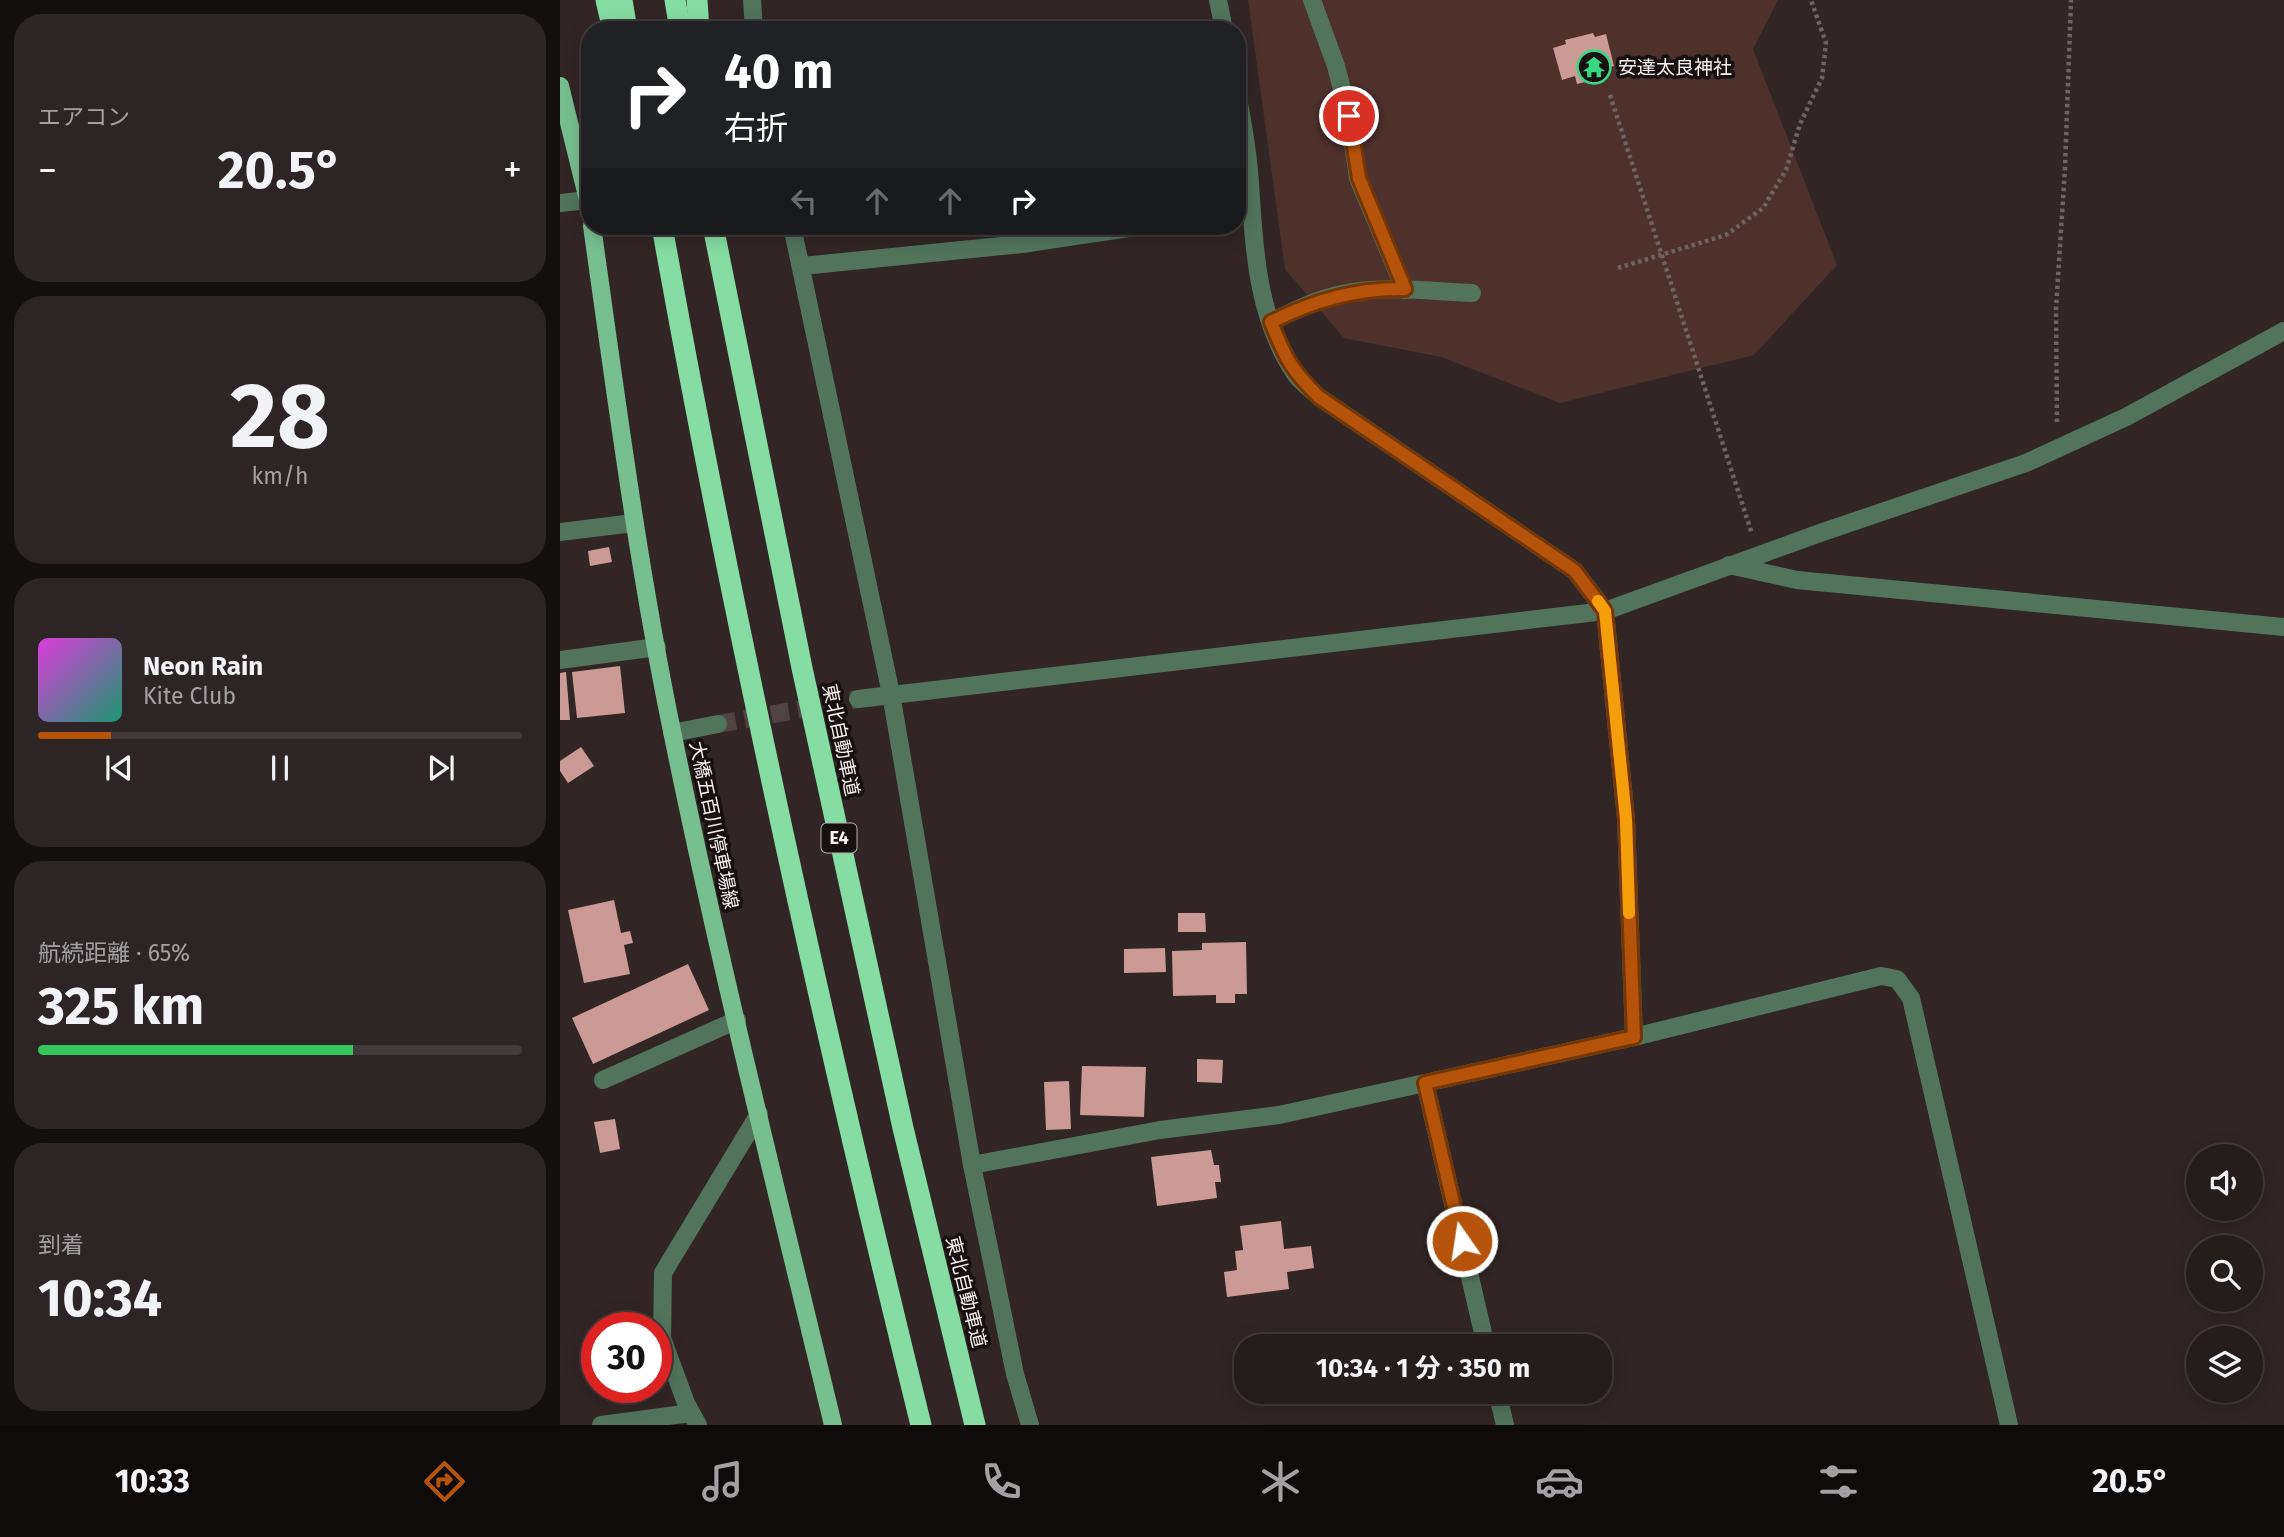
<!DOCTYPE html>
<html lang="ja">
<head>
<meta charset="utf-8">
<style>
	body { margin:0; font-family:"Fira Sans","Noto Sans JP",sans-serif; background:#2d2525; color:#f1f3f6; height:100vh; display:flex; flex-direction:column; font-size:26px; white-space:nowrap }
	* { box-sizing:border-box; margin:0 }
	p { font-size:23px; color:#a3a1a3 }
	.icon { flex:none; width:38px; height:38px; fill:none; stroke:currentColor; stroke-width:2; stroke-linecap:round; stroke-linejoin:round }
	.map { position:relative; flex:1; overflow:hidden }
	.side { display:flex; flex-direction:column; gap:14px; padding:14px; background:#140f0f; width:560px }
	.side>* { flex:none }
	.guide { position:absolute; left:21px; top:21px; width:665px; height:214px; border-radius:28px; box-shadow:0 4px 18px #0003,0 0 0 2px #423a3b; background:#202124; color:#fff; overflow:hidden }
	.fabs { position:absolute; left:1626px; top:1144px; display:grid; gap:14px }
	.fabs a { display:grid; place-items:center; width:77px; height:77px; border-radius:50%; background:#251c1c; box-shadow:0 4px 18px #0003,0 0 0 2px #423a3b; font-size:35px }
	.speed { position:absolute; left:21px; top:1312px; display:flex; gap:14px; font-size:35px; font-weight:700; text-align:center }
	.speed>* { display:grid; place-content:center; width:91px; height:91px; border-radius:50%; background:#251c1c; box-shadow:0 4px 18px #0003,0 0 0 2px #423a3b; line-height:1 }
	.speed .limit { border:10px solid #d22; background:#fff; color:#111 }
	.pin { position:absolute; display:grid; place-items:center; width:60px; height:60px; color:#fff; margin:-30px; border:4px solid #fff; border-radius:50%; box-shadow:0 2px 7px #0007 }
	.me { position:absolute; width:77px; margin:-38px; rotate:347deg; stroke-linejoin:round; filter:drop-shadow(0 0 5px #0008) }
	.turn { display:flex; align-items:center; gap:24px; height:147px; padding:0 28px; font-size:32px }
	.turn .icon { width:91px; height:91px; stroke-width:2.5 }
	.turn b { display:block; font-size:49px; line-height:60px }
	.lanes { display:flex; align-items:center; height:66px; padding:0 28px; background:#0003; justify-content:center; gap:35px; direction:ltr }
	.lanes .off { opacity:.35 }
	.big { font-size:52px; font-weight:700; line-height:1.1 }
	.side .tile { flex:1; display:flex; flex-direction:column; justify-content:center; gap:10px; min-width:0; padding:0 24px; border-radius:28px; background:#2d2525 }
	.side .dial { align-items:center; gap:0 }
	.dial b { font-size:91px; line-height:1 }
	.song { display:flex; align-items:center; gap:21px }
	.cover { width:84px; height:84px; border-radius:10px; background:linear-gradient(135deg,hsl(300 70% 55%),hsl(160 70% 35%)) }
	.played { height:7px; border-radius:4px; background:linear-gradient(90deg,#b45309 15%,#423a3b 15%) }
	.keys { display:flex; justify-content:space-around; direction:ltr }
	.heat { display:flex; justify-content:space-between; align-items:center; font-size:38px; direction:ltr }
	.charge { height:10px; border-radius:5px; background:linear-gradient(90deg,#34c759 65%,#423a3b 0) }
	.trip { position:absolute; left:674px; top:1334px; width:378px; height:70px; border-radius:28px; background:#251c1c; box-shadow:0 4px 18px #0003,0 0 0 2px #423a3b; font-weight:700; line-height:70px; text-align:center }
	.menu { display:flex; height:112px; justify-content:space-around; align-items:center; background:#0f0b0b; color:#a3a1a3 }
	.menu .icon { width:49px; height:49px }
	.menu .current { color:#b45309 }
	.menu b { font-size:32px; color:#f1f3f6 }
	main { display:flex; flex:1; min-height:0 }
	.map>svg:first-child { display:block }
</style>
</head>
<body>
<main>
<section class="side">
<div class="tile"><p>エアコン</p>
<div class="heat"><a>−</a><b class="big">20.5°</b><a>+</a></div>
</div>
<div class="tile dial"><b>28</b><p>km/h</p></div>
<div class="tile">
<div class="song"><i class="cover"></i><div><b>Neon Rain</b><p>Kite Club</p></div></div>
<div class="played"></div>
<div class="keys"><svg class="icon" aria-label="previous" viewBox="0 0 24 24"><path d="M18 5L8 12l10 7zM5 5v14"/></svg><svg class="icon" aria-label="pause" viewBox="0 0 24 24"><path d="M8 5v14M16 5v14"/></svg><svg class="icon" aria-label="next" viewBox="0 0 24 24"><path d="M6 5l10 7-10 7zM19 5v14"/></svg></div>
</div>
<div class="tile"><p>航続距離 · 65%</p><b class="big">325 km</b><div class="charge"></div></div>
<div class="tile"><p>到着</p><b class="big">10:34</b></div>
</section>
<div class="map">
<svg width="1724" height="1425" viewBox="0 0 1724 1425">
	<rect width="100%" height="100%" fill="#312625"/>
	<path fill="#4e302d" d="M688,0H1218L1193,49L1277,265L1194,355L1000,403L881,357L784,338L725,269Z"/>
	<g fill="#cb9a95">
		<path d="M1033,33L1035,37L1046,34L1054,66L1043,68L1046,77L1017,84L1015,76L1002,80L993,48L1006,44L1005,40Z"/>
		<path d="M49,547L52,562L30,566L28,551Z"/>
		<path d="M60,666L65,713L17,718L12,672Z"/>
		<path d="M6,672L10,720H0V673Z"/>
		<path d="M21,747L34,766L8,783L0,771V761Z"/>
		<path d="M54,900L61,933L70,931L73,943L64,945L70,974L24,983L8,910Z"/>
		<path d="M618,913H645L646,932H618Z"/>
		<path d="M686,942L687,994H675V1003H656V995L613,996L612,951L642,950V943Z"/>
		<path d="M605,948L606,972L564,973V949Z"/>
		<path d="M128,964L149,1010L33,1064L12,1018Z"/>
		<path d="M637,1059L663,1060L662,1083L637,1082Z"/>
		<path d="M522,1066L586,1067L584,1117L520,1115Z"/>
		<path d="M509,1081L511,1129L486,1130L484,1082Z"/>
		<path d="M55,1119L60,1149L40,1153L34,1122Z"/>
		<path d="M651,1150L654,1165H659L661,1182H655L657,1198L597,1206L591,1157Z"/>
		<path d="M721,1221L724,1249L751,1246L754,1268L727,1272L729,1289L667,1297L664,1272L677,1270L675,1251L683,1250L680,1226Z"/>
	</g>
	<g fill="none" stroke-linecap="round" stroke-linejoin="round">
		<path stroke="#4f4443" stroke-width="18" stroke-dasharray="18 9" stroke-linecap="butt" d="M158,724L298,699"/>
		<g stroke="#6d6362" stroke-width="4.5" stroke-dasharray="3.5 3.5" stroke-linecap="butt">
			<path d="M1050,95L1192,534"/>
			<path d="M1058,268L1166,235L1203,208L1226,170L1240,124L1262,78L1266,43L1251,0"/>
			<path d="M1497,422L1496,309L1505,168L1511,0"/>
		</g>
		<g stroke="#52745d" stroke-width="18">
			<path d="M192,0L194,30"/>
			<path d="M658,0L664,30"/>
			<path d="M752,0L776,66L789,116L798,178L845,290"/>
			<path d="M677,93C683,123 688,153 690,183C694,248 697,319 736,375C742,383 752,390 759,397L1015,571L1045,611L1066,819L1074,1037"/>
			<path d="M0,203L28,200"/>
			<path d="M232,226L331,694L412,1165L600,1130L719,1115L865,1083"/>
			<path d="M242,266L462,244L582,226"/>
			<path d="M711,322C733,311 757,299 782,294C824,285 869,291 912,293"/>
			<path d="M0,532L74,523"/>
			<path d="M1169,565L1237,580L1724,627"/>
			<path d="M0,660L97,647"/>
			<path d="M298,699L1045,611L1260,533L1466,463L1566,417L1724,331"/>
			<path d="M112,733L158,724"/>
			<path d="M43,1080L177,1020"/>
			<path d="M412,1165L455,1374L470,1425"/>
			<path d="M926,1346L865,1083L1074,1037L1321,976L1337,979L1351,998L1449,1425"/>
			<path d="M937,1391L945,1425"/>
			<path d="M41,1425L131,1413"/>
			<path d="M138,1425L126,1403L102,1338L103,1273L199,1114"/>
		</g>
		<g stroke="#77bf8f" stroke-width="18">
			<path d="M0,86L30,208"/>
			<path d="M32,226C56,396 78,567 113,736C160,967 218,1196 273,1425"/>
		</g>
		<g stroke="#85dda3" stroke-width="21">
			<path d="M46,0L53,30"/>
			<path d="M62,0L67,30"/>
			<path d="M115,0L120,30"/>
			<path d="M137,0L139,30"/>
			<path d="M102,226C174,628 263,1028 361,1425"/>
			<path d="M153,226L242,668L343,1128L415,1425"/>
		</g>
	</g>
	<g fill="none" stroke-linecap="round" stroke-linejoin="round">
		<defs>
			<path id="route" d="M789,116L799,178L845,289C797,288 754,300 711,322C725,358 732,371 759,397L1015,571L1045,611L1066,819L1074,1037L865,1083L902,1241"/>
		</defs>
		<use href="#route" stroke="#753606" stroke-width="18"/>
		<use href="#route" stroke="#b45309" stroke-width="12"/>
		<path stroke="#f59e0b" stroke-width="12" d="M1038,601L1045,611L1066,819L1069,913"/>
	</g>
	<defs>
		<symbol id="temple-ring" viewBox="-11 -11 22 22"><circle r="9.5" fill="#161010" stroke="#36d880" stroke-width="1.5"/><path d="M0-6L5-2H3V0L6.5 2.5H4V6H1.5V3h-3V6H-4V2.5H-6.5L-3 0V-2H-5Z" fill="#36d880"/></symbol>
	</defs>
	<g fill-rule="evenodd">
		<use href="#temple-ring" x="1015" y="48" width="38" height="38"/>
	</g>
	<g text-anchor="middle" dominant-baseline="central" stroke-width="7" stroke-linejoin="round" paint-order="stroke">
		<rect fill="#161010" stroke="#b5aead" stroke-width="2" x="261.5" y="823.5" width="35" height="29" rx="5"/>
		<g font-size="18" font-weight="bold" fill="#f9f1f0">
			<text x="279" y="838">E4</text>
		</g>
		<g font-size="19" fill="#f9f1f0" stroke="#161010" text-anchor="start">
			<text x="1058" y="67">安達太良神社</text>
		</g>
		<g font-size="19" fill="#f9f1f0" stroke="#161010">
			<text transform="translate(281 740) rotate(78)">東北自動車道</text>
			<text transform="translate(154 825) rotate(78)">大橋五百川停車場線</text>
			<text transform="translate(406 1292) rotate(76)">東北自動車道</text>
		</g>
	</g>
</svg>
<div class="fabs">
<a><svg class="icon" aria-label="sound" viewBox="0 0 24 24"><path d="M4 9h4l5-4v14l-5-4H4zM17 9q2 3 0 6"/></svg></a>
<a><svg class="icon" aria-label="search" viewBox="0 0 24 24"><circle cx="10" cy="10" r="6"/><path d="M15 15l6 6"/></svg></a>
<a><svg class="icon" aria-label="layers" viewBox="0 0 24 24"><path d="M12 4l9 5-9 5-9-5zM3 14l9 5 9-5"/></svg></a>
</div>
<div class="speed"><div class="limit">30</div></div>
<div class="pin" style="left:789px;top:116px;background:#d93025"><svg class="icon" aria-label="arrive" viewBox="0 0 24 24"><path d="M6 21V4h12l-3 4 3 4H6"/></svg></div>
<svg class="me" style="left:902px;top:1241px" viewBox="-20 -20 40 40"><circle r="17" fill="#b45309" stroke="#fff" stroke-width="3"/><path d="M0-11L8 9 0 5-8 9z" fill="#fff"/></svg>
<div class="trip">10:34 · 1 分 · 350 m</div>
<div class="guide">
<div class="turn"><svg class="icon" aria-label="right" viewBox="0 0 24 24"><path d="M7 20v-9h11M14 6l5 5-5 5"/></svg><div><b>40 m</b>右折</div></div>
<div class="lanes"><svg class="icon off" aria-label="left" viewBox="0 0 24 24"><path d="M17 20v-9H6M10 6l-5 5 5 5"/></svg><svg class="icon off" aria-label="ahead" viewBox="0 0 24 24"><path d="M12 20V5M6 11l6-6 6 6"/></svg><svg class="icon off" aria-label="ahead" viewBox="0 0 24 24"><path d="M12 20V5M6 11l6-6 6 6"/></svg><svg class="icon" aria-label="right" viewBox="0 0 24 24"><path d="M7 20v-9h11M14 6l5 5-5 5"/></svg></div>
</div>
</div>
</main>
<nav class="menu">
<b>10:33</b>
<svg class="icon current" aria-label="directions" viewBox="0 0 24 24"><path d="M12 3l9 9-9 9-9-9zM9 14v-3h6M13 9l2 2-2 2"/></svg>
<svg class="icon" aria-label="music" viewBox="0 0 24 24"><path d="M9 18V5l10-2v13"/><circle cx="6" cy="18" r="3"/><circle cx="16" cy="16" r="3"/></svg>
<svg class="icon" aria-label="phone" viewBox="0 0 24 24"><path d="M5 4h4l2 5-3 2q2 4 5 5l2-3 5 2v4C11 20 4 13 5 4z"/></svg>
<svg class="icon" aria-label="climate" viewBox="0 0 24 24"><path d="M12 3v18M4 7l16 10M4 17L20 7"/></svg>
<svg class="icon" aria-label="car" viewBox="0 0 24 24"><path d="M5 17H2v-5l4-1 3-4h7l3 4 3 1v5h-3M9 17h6M6 11h13"/><circle cx="7" cy="17" r="2"/><circle cx="17" cy="17" r="2"/></svg>
<svg class="icon" aria-label="filters" viewBox="0 0 24 24"><path d="M4 7h16M4 17h16"/><circle cx="9" cy="7" r="2"/><circle cx="15" cy="17" r="2"/></svg>
<b>20.5°</b>
</nav>
</body>
</html>
